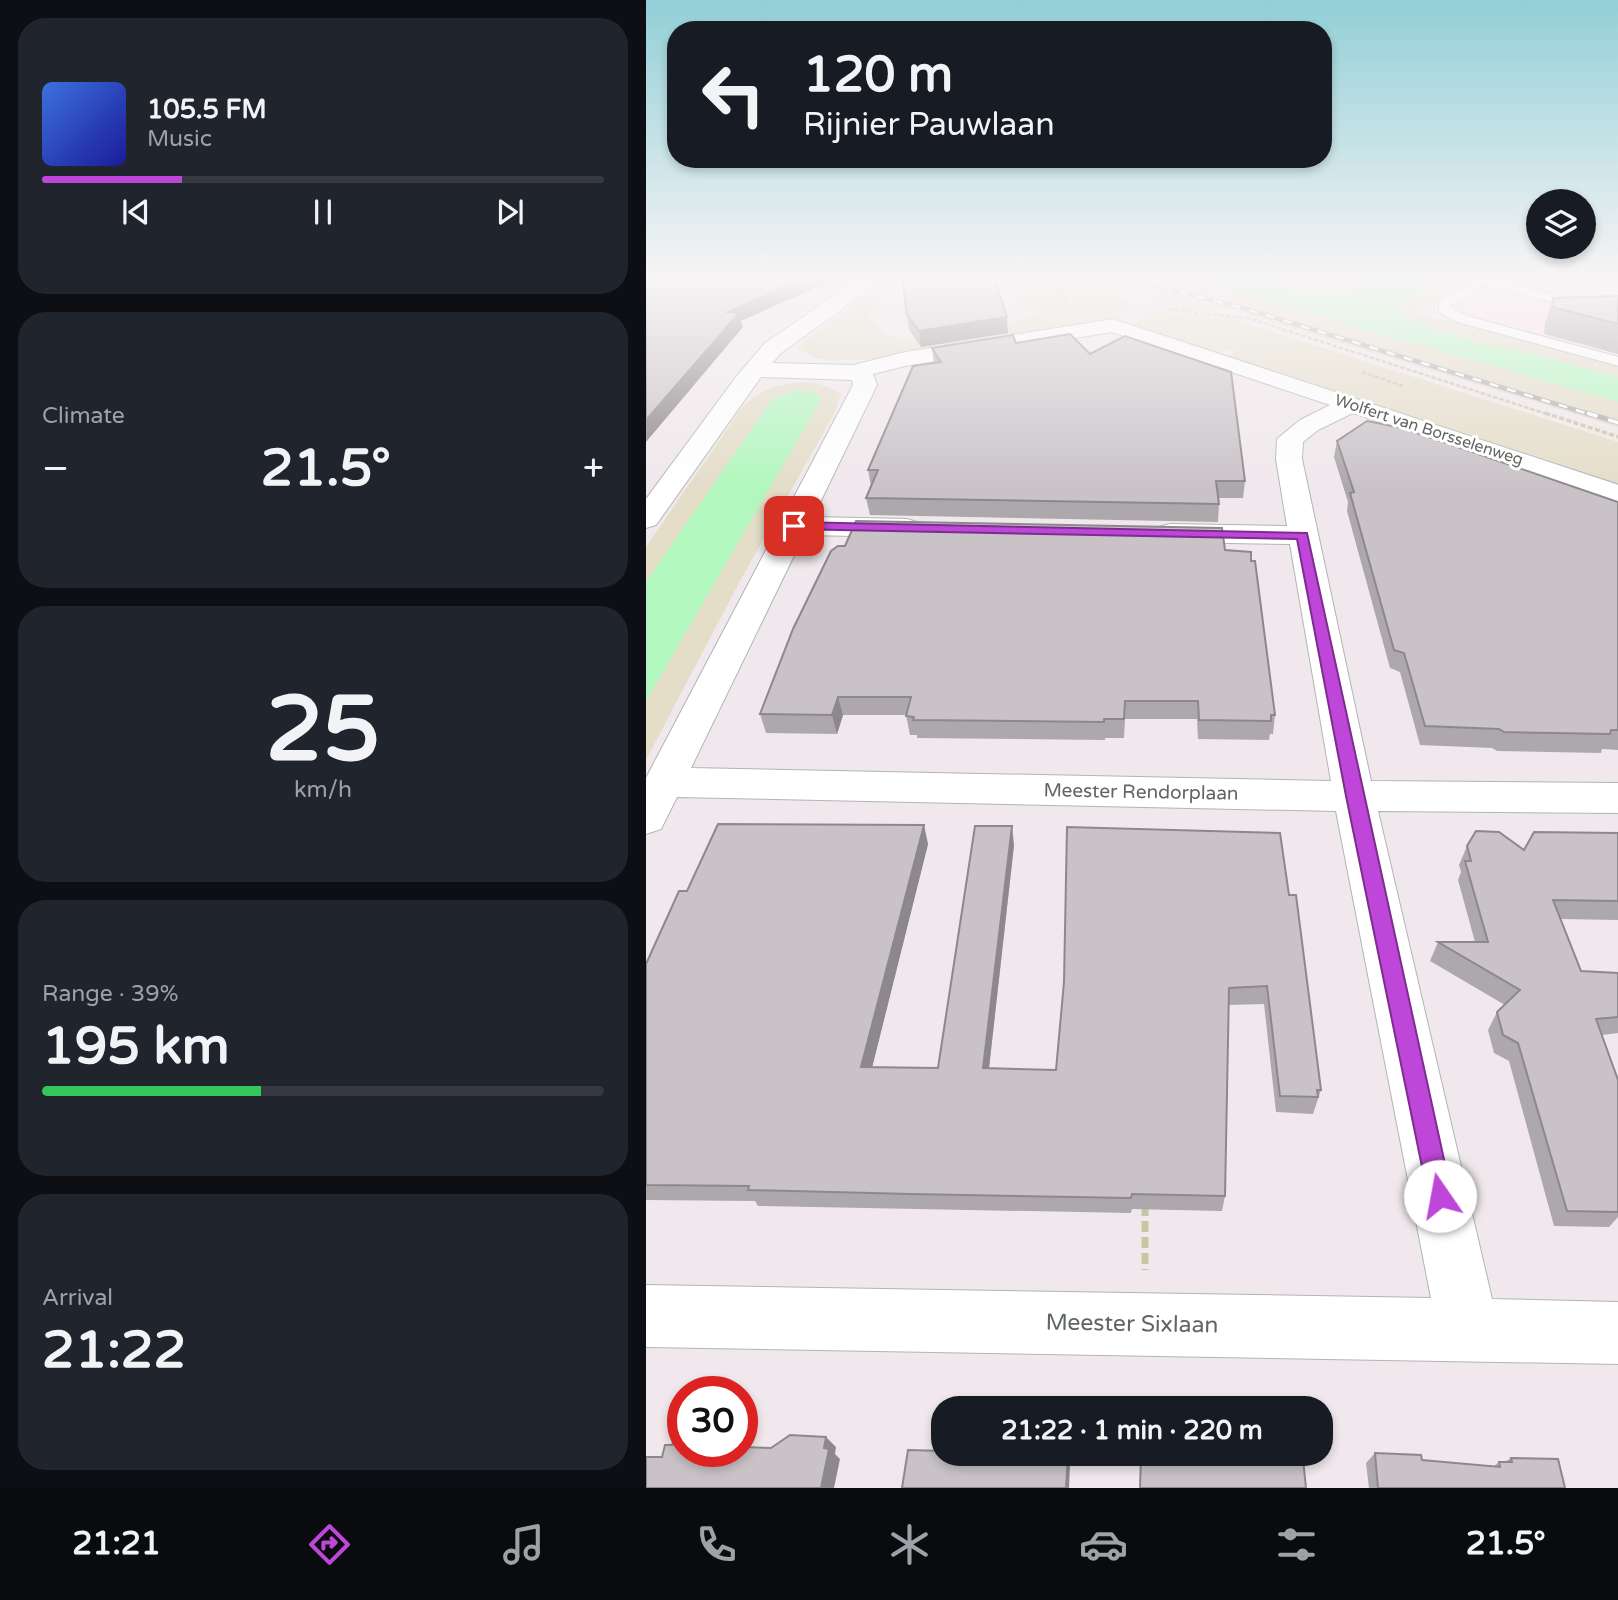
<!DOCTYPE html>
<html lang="en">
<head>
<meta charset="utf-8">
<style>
	body { margin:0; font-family:"Varela Round",sans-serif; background:#20242c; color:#f1f3f6; height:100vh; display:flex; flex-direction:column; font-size:26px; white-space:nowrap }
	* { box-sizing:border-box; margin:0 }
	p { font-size:23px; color:#9ea1a6 }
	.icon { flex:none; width:38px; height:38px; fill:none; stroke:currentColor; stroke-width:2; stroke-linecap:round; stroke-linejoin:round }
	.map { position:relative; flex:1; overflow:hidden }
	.side { display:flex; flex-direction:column; gap:18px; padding:18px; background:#0d0f14; width:646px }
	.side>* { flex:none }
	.banner { position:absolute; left:21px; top:21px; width:665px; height:147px; border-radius:28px; box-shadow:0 4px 10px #0003; background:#171b24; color:#f1f3f6; overflow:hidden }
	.controls { position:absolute; left:880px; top:189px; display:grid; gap:14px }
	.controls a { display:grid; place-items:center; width:70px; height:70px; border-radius:50%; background:#171b24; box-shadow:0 4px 10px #0003; font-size:35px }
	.speed { position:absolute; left:21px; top:1376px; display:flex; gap:14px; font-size:35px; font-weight:700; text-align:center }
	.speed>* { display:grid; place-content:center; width:91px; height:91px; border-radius:50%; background:#171b24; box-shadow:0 4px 10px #0003; line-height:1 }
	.speed .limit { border:10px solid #d22; background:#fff; color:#111 }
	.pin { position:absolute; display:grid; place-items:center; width:60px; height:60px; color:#fff; margin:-30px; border-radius:14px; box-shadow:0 4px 10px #0006 }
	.me { position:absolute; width:77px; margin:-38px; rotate:348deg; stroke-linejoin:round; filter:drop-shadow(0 0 5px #0008) }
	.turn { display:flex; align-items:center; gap:24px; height:147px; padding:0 21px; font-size:32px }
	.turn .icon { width:91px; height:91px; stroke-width:2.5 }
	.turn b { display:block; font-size:49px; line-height:60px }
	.big { font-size:52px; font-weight:800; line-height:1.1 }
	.side .widget { flex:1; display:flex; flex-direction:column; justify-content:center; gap:10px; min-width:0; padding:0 24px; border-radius:28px; background:#20242c }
	.side .dial { align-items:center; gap:0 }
	.dial b { font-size:91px; line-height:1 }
	.song { display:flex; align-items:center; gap:21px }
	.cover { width:84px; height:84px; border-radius:10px; background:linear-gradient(135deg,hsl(220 70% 55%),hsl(240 70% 35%)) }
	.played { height:7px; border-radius:4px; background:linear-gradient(90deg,#be46d8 25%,#363941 25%) }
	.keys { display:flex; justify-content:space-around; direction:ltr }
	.heat { display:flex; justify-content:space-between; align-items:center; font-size:38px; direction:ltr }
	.charge { height:10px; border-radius:5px; background:linear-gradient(90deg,#34c759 39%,#363941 0) }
	.trip { position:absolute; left:285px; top:1396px; width:402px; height:70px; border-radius:28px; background:#171b24; box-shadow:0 4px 10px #0003; font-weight:800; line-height:70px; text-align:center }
	.tabs { display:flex; height:112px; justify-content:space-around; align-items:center; background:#090b0e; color:#9ea1a6 }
	.tabs .icon { width:49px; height:49px }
	.tabs .active { color:#be46d8 }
	.tabs b { font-size:32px; color:#f1f3f6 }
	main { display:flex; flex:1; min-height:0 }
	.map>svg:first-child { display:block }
</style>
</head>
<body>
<main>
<section class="side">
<div class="widget">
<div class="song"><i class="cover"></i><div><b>105.5 FM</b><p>Music</p></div></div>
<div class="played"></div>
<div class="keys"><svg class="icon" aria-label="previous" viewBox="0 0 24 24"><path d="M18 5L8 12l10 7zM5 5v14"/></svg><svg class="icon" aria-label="pause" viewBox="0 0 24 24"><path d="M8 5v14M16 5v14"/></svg><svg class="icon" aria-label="next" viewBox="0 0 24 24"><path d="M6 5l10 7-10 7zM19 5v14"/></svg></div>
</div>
<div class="widget"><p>Climate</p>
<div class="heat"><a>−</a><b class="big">21.5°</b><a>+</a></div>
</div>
<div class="widget dial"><b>25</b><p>km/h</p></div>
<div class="widget"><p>Range · 39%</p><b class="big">195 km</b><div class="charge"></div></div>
<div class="widget"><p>Arrival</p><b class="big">21:22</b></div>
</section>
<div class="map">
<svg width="973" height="1488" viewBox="0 0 973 1488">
	<rect width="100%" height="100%" fill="#f0e8ec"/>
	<path fill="#fbe2ee" d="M802,278H972V404L768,350L750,312Z"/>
	<g fill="#e4ddc8">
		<path d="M297,278H423L445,284L490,305L468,320L222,360H180L165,357L152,347L226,290L238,298L220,316L239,335L269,341L298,329L333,332L395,314L362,295Z"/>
		<path d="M456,278H541L972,402V427L583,309H534Z"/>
		<path d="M608,278L656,281L666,278H744C686,297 666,295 608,278Z"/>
		<path d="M799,278L813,279L819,282L771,313L972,365V377C946,370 920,362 894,356C853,346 782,337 753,307L762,304Z"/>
		<path d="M504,311L583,318L972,442V485L583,356L589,351L581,349L572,353L487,325Z"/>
		<path d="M164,382L180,386L195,394L189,412L95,579L0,760V701L175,398L122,406L0,582V547L95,409C115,387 135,383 164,382Z"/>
	</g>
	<g fill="#b2f7be">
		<path d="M541,278H608L662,293H688L744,278H799L753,307C782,337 854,346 894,356C920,362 946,370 972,377V402Z"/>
		<path d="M149,391H168L176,398L0,701V582L123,404L129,398Z"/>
	</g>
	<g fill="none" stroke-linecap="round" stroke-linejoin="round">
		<defs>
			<path id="service" d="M820,278H842L934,301H973V309H934L838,285L804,306L821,316L973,357V366L811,322L793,312V301L826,282Z"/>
			<path id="minor" d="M214,278H234L235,281L135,353L126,363L207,365L259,352L467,319L973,485V502L707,413L672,430L657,442L656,459L725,781L973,783V813L732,811L846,1299L973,1302V1364L0,1347V1285L785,1298L690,811L31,797L15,829L0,834V778L207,385L206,380L115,377L10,525L0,528V499L90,377L119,343ZM466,332L684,405L654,420L631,439L630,459L641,526L524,524L513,527L509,533L513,539L524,542L644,544L685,781L45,768L158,535L261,537L271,534L276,528L271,522L261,519L167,517L231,385L227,374L259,366Z"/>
		</defs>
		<use href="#service" stroke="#b1b6b3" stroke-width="2"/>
		<use href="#minor" stroke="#b1b6b3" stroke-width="2"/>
		<g stroke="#c7c8a3" stroke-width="2.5" stroke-dasharray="4.5 2" stroke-linecap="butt">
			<path d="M369,278L411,288L419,295V303"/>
			<path d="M439,278L477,295"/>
			<path d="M522,309L605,319L904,415"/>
			<path d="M716,372L757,386"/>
		</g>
		<path stroke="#c7c8a3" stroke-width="3.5" stroke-dasharray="5 2.5" stroke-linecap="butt" d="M899,413L973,437"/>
		<path stroke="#c7c8a3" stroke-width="7" stroke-dasharray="11 5" stroke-linecap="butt" d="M499,1205V1270"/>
		<use href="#service" fill="#fff" fill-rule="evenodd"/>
		<use href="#minor" fill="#fff" fill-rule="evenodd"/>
		<defs>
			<path id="rail-far1" d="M481,278L600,309L946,415"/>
			<path id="rail" d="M941,413L973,423"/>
		</defs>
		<use href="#rail-far1" stroke="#acaeac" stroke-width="4.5"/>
		<use href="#rail" stroke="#acaeac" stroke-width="5"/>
		<use href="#rail-far1" stroke="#fff" stroke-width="2.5" stroke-dasharray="9" stroke-linecap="butt"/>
		<use href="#rail" stroke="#fff" stroke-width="3.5" stroke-dasharray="11" stroke-linecap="butt"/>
	</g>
	<g fill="#ada8ab">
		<path d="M256,278L362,333L275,347L263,330Z"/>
		<path d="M972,296V354L898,334L899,324L907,298Z"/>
		<path d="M370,343L444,354L599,481L597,498H572L573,504L572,522L224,515L220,498L225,486L222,470L288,363L286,348Z"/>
		<path d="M691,441L972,502V750L956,749L955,753L851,751L846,748L774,745L754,672L744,668L701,511L702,502L688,457Z"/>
		<path d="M579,550L629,715L627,734H624L623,740L552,739L551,719H479L478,738H459V740L271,738V735H264L260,715H197L191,734L120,733L114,714Z"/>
		<path d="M972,833V920L915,919L935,971L972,973V1033L956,1035L972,1080V1217L963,1227L908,1226L863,1061L848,1053L842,1030L851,1012L859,1005L784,961L792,942H829L812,880L815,872L813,865L821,846L878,850Z"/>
		<path d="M282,844L226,1067L292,1068L368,845L343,1069L410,1070L643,895L675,1090L667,1114L630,1112L618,1004L583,1005L579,1196L576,1211L486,1209L485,1213L271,1209L112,1206L109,1201L0,1200V964L41,891Z"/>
		<path d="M729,1453L776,1460L848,1466L853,1462H859L865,1458L919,1488H723L720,1463Z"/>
	</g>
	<g fill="#8d888b">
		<path d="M158,278H181L182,282L95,321L97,327L0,442V420L82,312Z"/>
		<path d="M361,317L362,333L275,347L273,331Z"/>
		<path d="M192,697L197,715L191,734L186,715Z"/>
		<path d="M278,825L282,844L222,1084L215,1067Z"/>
		<path d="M366,826L368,845L341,1085L337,1068Z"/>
		<path d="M180,1437L190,1447L189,1454L194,1459L188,1488H175L178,1448Z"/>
		<path d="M422,1454L424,1464L423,1488H420Z"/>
	</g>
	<g fill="#c9c3c7" stroke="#8d888b" stroke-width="2">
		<path d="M0,278H158L82,312L93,313L0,420Z"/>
		<path d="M256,278H348L361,317L273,331L261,315Z"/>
		<path d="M972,296V324L906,307L907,298Z"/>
		<path d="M424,334L444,354L479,336L585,372L599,481H570L573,504L220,498L232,470H222L267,366L295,362L286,348L367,335L370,343Z"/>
		<path d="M721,421L756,428L972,502V730H965L964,734L858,732L853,729L779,726L758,653L748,650L704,493L708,492L691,441Z"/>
		<path d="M210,521L576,528L579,550L605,552V561H609L629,715H625V721L553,720L552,701H479L478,719H458V722L267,720L268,717L260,716L265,697H192L186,715L114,714L147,629L185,551L192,546H199Z"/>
		<path d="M72,824L278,825L215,1067L292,1068L329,826H366L337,1068L410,1070L418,982L421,827L634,833L643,895H650L675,1090H671L672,1097L634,1096L621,986L583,988L579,1196L486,1194L485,1198L265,1194L102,1190L103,1186L0,1185V964L33,891H41Z"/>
		<path d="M830,831L853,832L878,850L888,832L972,833V901L907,900L935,971L972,973V1017L950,1019L972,1080V1212L921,1211L872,1043L857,1035L851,1012L874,990L792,942H842L819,861H825L821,846Z"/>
		<path d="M31,1432L37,1433V1451H96V1447L125,1448L144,1435L180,1437L178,1448L183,1449L175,1488H0V1457H16L19,1445H26Z"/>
		<path d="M262,1450L298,1451V1454H422L420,1488H256Z"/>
		<path d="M729,1453L775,1455L776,1460L854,1467L853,1462H866L865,1458L912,1459L919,1488H732Z"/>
		<path d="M530,1454H620L621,1458L657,1459L660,1488H494L495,1455L530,1456Z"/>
	</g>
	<linearGradient id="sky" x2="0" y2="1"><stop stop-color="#92cfd7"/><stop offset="0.57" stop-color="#f8f5f6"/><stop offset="1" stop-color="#f8f5f6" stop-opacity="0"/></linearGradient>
	<rect width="973" height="487" fill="url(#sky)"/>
	<path fill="#be46d8" stroke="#7c2e8c" stroke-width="2" d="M148,522L661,533L806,1196L802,1204L794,1207L785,1204L782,1196L700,796L651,539L143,529V523Z"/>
	<g text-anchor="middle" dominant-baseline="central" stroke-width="6" stroke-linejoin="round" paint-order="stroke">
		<g font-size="16" fill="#606762" stroke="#fff">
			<text transform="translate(783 430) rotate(18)">Wolfert van Borsselenweg</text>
		</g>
		<g font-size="19" fill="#606762" stroke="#fff">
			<text transform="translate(495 792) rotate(1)">Meester Rendorplaan</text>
		</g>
		<g font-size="23" fill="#606762" stroke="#fff">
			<text transform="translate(486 1324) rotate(1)">Meester Sixlaan</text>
		</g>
	</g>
</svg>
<div class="controls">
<a><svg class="icon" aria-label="layers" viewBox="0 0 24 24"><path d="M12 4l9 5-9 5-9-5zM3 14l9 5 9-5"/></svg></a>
</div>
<div class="speed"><div class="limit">30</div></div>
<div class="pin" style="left:148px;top:526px;background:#d93025"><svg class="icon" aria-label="arrive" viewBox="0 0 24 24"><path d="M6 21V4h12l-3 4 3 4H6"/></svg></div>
<svg class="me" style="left:794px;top:1196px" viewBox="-20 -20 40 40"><circle r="19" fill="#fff"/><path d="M0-13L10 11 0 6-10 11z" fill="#be46d8"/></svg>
<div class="trip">21:22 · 1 min · 220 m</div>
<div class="banner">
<div class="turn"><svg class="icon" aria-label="left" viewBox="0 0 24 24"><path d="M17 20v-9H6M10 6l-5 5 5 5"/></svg><div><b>120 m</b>Rijnier Pauwlaan</div></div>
</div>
</div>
</main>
<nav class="tabs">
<b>21:21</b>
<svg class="icon active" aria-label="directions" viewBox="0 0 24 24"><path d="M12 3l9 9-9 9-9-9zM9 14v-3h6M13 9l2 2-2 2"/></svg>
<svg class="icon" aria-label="music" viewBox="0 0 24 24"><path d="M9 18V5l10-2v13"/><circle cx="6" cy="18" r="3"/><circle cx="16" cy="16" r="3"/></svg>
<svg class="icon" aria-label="phone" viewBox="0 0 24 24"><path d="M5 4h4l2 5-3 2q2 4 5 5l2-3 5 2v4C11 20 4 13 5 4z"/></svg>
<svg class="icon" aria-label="climate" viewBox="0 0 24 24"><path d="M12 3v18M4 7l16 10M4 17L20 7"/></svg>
<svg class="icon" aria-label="car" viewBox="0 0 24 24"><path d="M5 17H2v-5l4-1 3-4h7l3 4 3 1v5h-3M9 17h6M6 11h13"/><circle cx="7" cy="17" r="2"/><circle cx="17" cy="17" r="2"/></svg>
<svg class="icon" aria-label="filters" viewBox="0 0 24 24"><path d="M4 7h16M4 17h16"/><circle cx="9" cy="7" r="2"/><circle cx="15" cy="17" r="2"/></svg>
<b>21.5°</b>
</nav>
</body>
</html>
